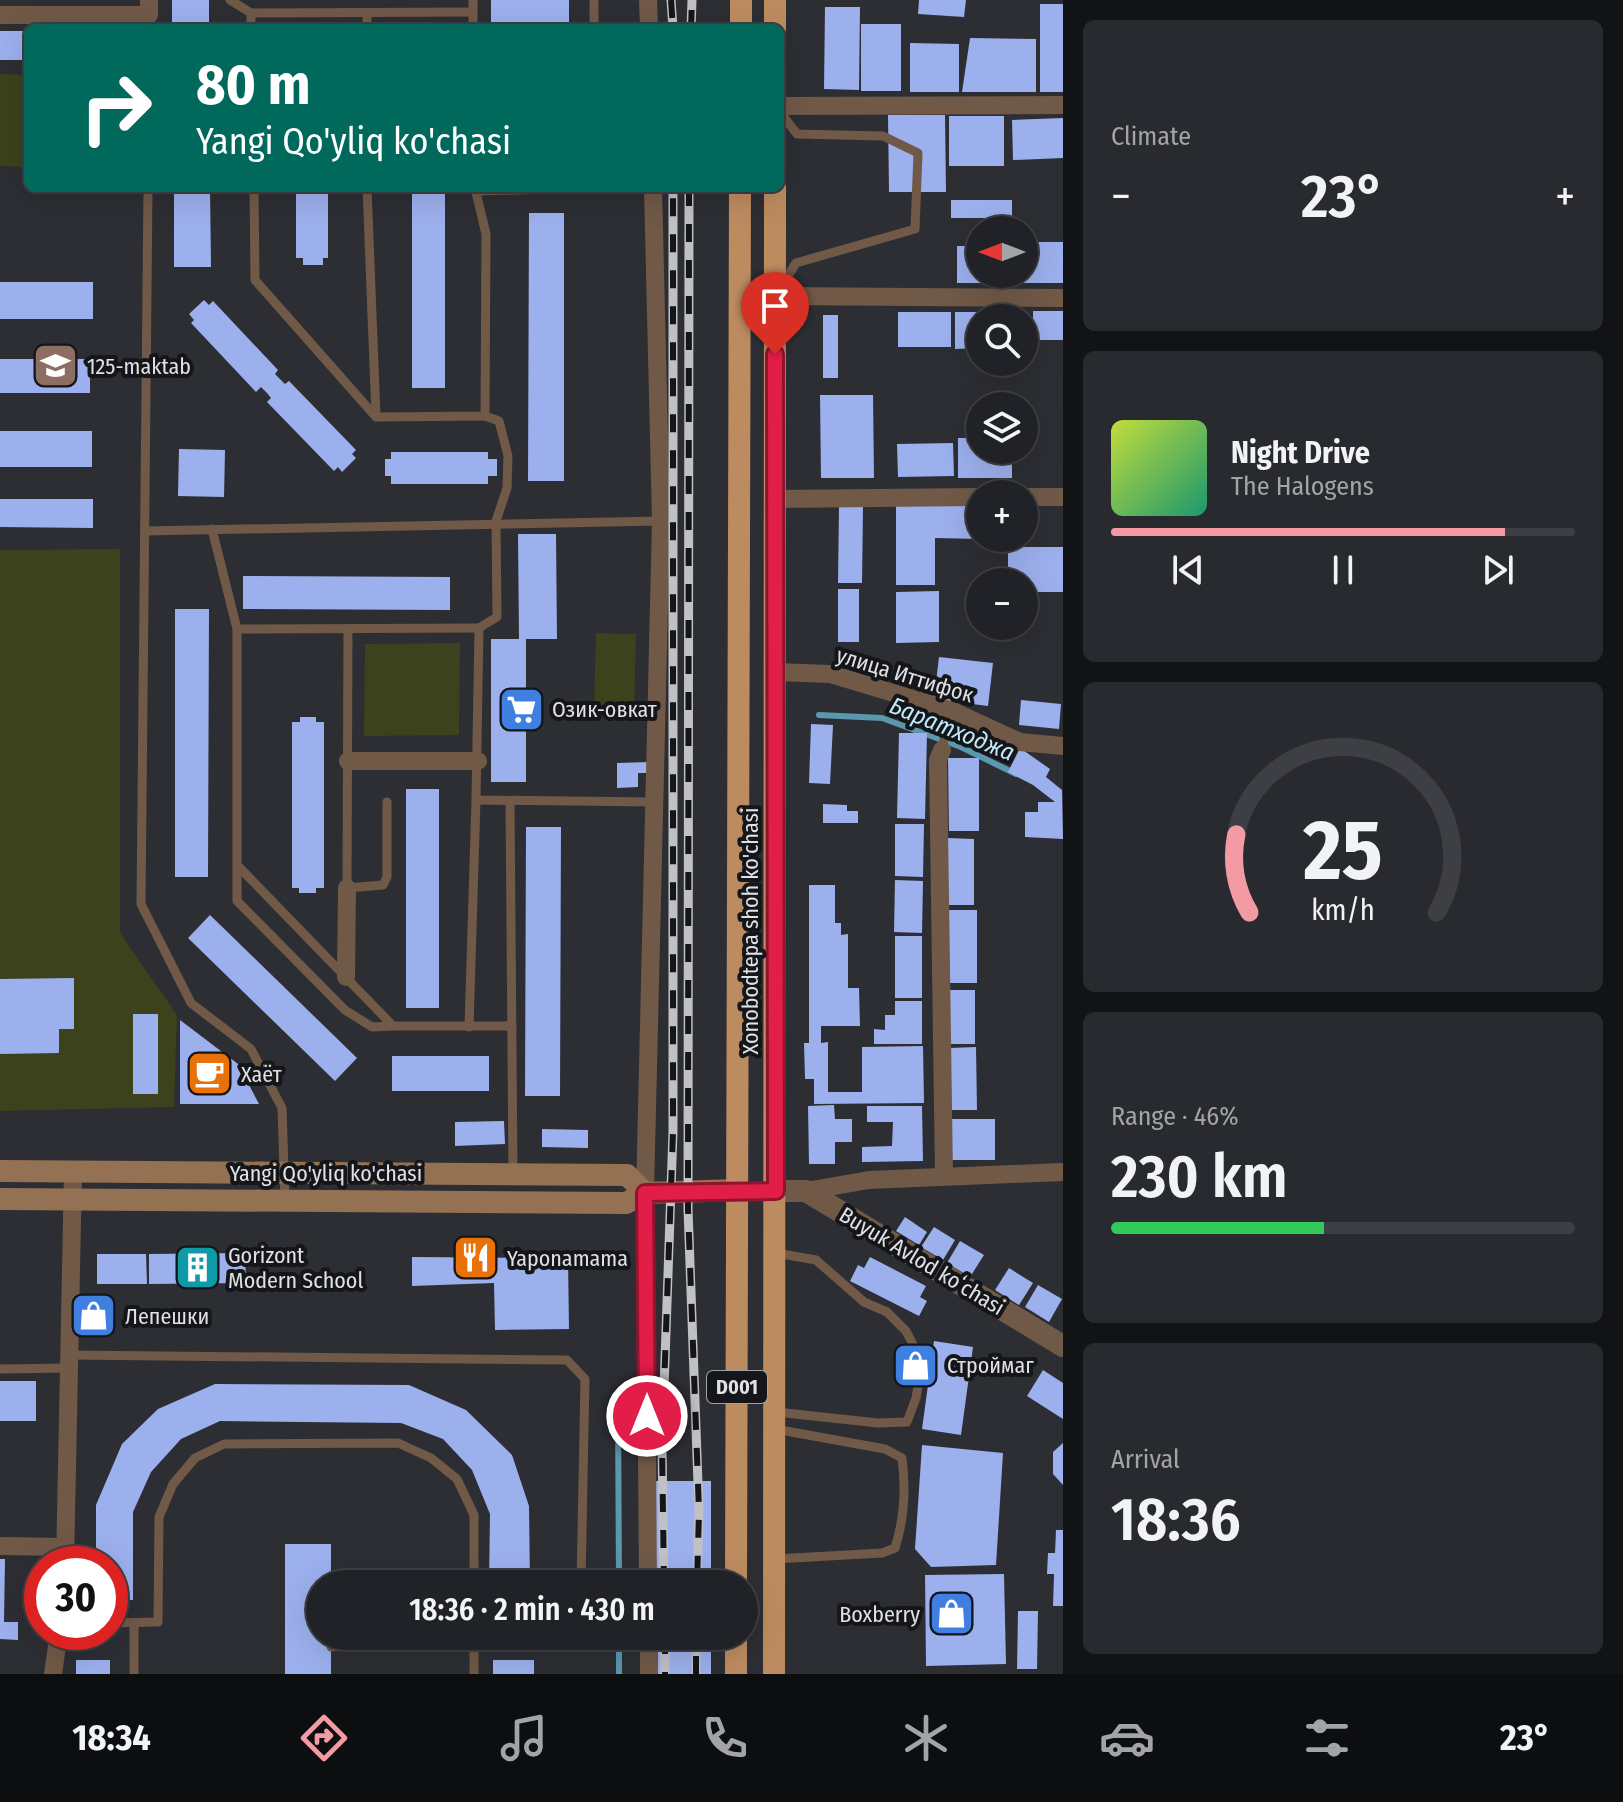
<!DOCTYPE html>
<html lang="en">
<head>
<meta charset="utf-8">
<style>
	body { margin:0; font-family:"Fira Sans Condensed",sans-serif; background:#292a2f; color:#f1f3f6; height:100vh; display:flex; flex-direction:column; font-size:30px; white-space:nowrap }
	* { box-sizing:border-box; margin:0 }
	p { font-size:26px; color:#a2a4a7 }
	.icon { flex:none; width:44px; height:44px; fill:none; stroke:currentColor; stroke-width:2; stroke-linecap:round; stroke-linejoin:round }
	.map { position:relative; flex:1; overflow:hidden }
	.panel { display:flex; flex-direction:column; gap:20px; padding:20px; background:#121315; width:560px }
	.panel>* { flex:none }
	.guide { position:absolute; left:24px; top:24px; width:760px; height:168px; border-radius:12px; box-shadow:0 8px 32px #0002,0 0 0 2px #3e3f44; background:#00695c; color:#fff; overflow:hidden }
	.needle { width:52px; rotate:270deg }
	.buttons { position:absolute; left:966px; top:216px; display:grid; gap:16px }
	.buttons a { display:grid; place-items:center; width:72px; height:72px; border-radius:50%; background:#212227; box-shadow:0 8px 32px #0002,0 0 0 2px #3e3f44; font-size:40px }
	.speed { position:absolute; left:24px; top:1546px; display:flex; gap:16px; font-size:40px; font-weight:700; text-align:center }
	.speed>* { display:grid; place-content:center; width:104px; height:104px; border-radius:50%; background:#212227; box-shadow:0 8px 32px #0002,0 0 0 2px #3e3f44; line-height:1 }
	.speed .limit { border:12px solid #d22; background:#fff; color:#111 }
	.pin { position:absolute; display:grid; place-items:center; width:68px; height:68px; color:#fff; margin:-82px -34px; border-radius:50% 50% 50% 0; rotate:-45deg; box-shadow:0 0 8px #0007 }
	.pin .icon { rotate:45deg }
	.me { position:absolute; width:88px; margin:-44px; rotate:0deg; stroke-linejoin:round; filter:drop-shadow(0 0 6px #0008) }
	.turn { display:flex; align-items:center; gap:28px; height:168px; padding:0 40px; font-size:36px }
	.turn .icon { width:104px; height:104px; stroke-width:2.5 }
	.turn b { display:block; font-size:56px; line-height:68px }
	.big { font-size:60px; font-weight:600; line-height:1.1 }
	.panel .card { flex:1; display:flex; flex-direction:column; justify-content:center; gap:12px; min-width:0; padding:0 28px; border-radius:12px; background:#292a2f }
	.panel .dial { align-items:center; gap:0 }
	.dial svg { height:208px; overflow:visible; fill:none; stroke:#3e3f44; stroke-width:7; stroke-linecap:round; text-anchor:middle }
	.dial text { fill:#f1f3f6; stroke:none }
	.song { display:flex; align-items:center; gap:24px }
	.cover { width:96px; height:96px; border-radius:12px; background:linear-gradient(135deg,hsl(70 70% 55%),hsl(160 70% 35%)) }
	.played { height:8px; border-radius:4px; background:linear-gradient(90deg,#f49aa4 85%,#3e3f44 85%) }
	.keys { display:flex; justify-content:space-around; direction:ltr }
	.heat { display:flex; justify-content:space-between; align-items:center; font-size:44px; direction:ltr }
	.charge { height:12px; border-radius:6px; background:linear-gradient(90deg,#34c759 46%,#3e3f44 0) }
	.trip { position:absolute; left:306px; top:1570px; width:452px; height:80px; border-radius:40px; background:#212227; box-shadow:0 8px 32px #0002,0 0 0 2px #3e3f44; font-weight:600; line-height:80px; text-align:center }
	.dock { display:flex; height:128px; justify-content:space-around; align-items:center; background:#0d0e10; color:#a2a4a7 }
	.dock .icon { width:56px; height:56px }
	.dock .selected { color:#f49aa4 }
	.dock b { font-size:36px; color:#f1f3f6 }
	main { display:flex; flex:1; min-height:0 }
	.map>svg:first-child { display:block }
</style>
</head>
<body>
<main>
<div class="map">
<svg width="1063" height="1674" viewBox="0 0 1063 1674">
	<rect width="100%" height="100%" fill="#2c2e34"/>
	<g fill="#3b421c">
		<path d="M0,74L28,75V167L0,166Z"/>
		<path d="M120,549V933L177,1015L174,1107L0,1111V550Z"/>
		<path d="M596,633L636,634L634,711H594Z"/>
		<path d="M460,643L459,735L364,736L365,644Z"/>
	</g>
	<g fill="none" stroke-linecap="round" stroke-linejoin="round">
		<g stroke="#5a98ae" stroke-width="6">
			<path d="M819,715L882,718L961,747L1016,774"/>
			<path d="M618,1405L619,1584"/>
			<path d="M619,1636V1674"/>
		</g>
	</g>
	<g fill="#9cb0ed">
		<rect x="172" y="0" width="37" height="28"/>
		<rect x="491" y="0" width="78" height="28"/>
		<path d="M919,0H966L964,17L918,14Z"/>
		<rect x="1040" y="4" width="23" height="88"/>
		<path d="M825,7H860L859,90L824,89Z"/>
		<rect x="861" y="24" width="40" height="67"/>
		<rect x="0" y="31" width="28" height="29"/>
		<path d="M970,38L1036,39V92H962Z"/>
		<path d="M910,43L959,44V92H910Z"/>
		<path d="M888,115H945L946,192H889Z"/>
		<rect x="949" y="116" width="55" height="50"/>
		<path d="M1063,118V158L1013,160L1012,120Z"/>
		<path d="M174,188H210L211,267H174Z"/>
		<path d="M296,188H328V258H323V265H303V258H296Z"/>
		<rect x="412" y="188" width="33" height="200"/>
		<path d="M951,200H1012V230H990V218H951Z"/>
		<path d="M529,213H564V481H528Z"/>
		<path d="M1024,242H1063V283H957V246H980V274H1024Z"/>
		<rect x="0" y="282" width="93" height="37"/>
		<path d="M204,300L209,305L213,301L278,370L275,374L285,384L289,381L356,450L352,454L356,458L342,472L338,467L334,471L267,402L271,398L267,393L261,387L256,392L191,323L194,320L189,314Z"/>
		<rect x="1033" y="311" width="30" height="29"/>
		<rect x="898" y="312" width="53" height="35"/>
		<path d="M955,312H1010V318H980V348L955,349Z"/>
		<rect x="823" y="315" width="15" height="63"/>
		<rect x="0" y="359" width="90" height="34"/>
		<path d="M820,395H873L874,478H821Z"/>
		<rect x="0" y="431" width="92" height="36"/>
		<path d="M958,438H980V450H1012V478H958Z"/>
		<path d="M953,443L954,476L898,477L897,444Z"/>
		<path d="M179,449L225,450L224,497L178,496Z"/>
		<path d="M391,452H488V459H497V476H488V484H391V476H385V459H391Z"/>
		<path d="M0,499H93V528L0,527Z"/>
		<path d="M896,501H980V539L935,538V585H896Z"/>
		<path d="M839,507H863L862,583H838Z"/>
		<path d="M518,534H556L557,639H526V782H491V639H519Z"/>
		<path d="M1008,547H1063V592H1024V582H1008Z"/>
		<path d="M243,576L450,577V610L243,609Z"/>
		<rect x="838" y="589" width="21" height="53"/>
		<path d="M939,591V642L896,643V592Z"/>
		<path d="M175,609H209L208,877H175Z"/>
		<path d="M939,657L993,663L988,706L934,699Z"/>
		<path d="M1021,700L1061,704L1059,729L1019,725Z"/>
		<path d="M300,717H316V722H324V888H316V893H299V888H292V722H300Z"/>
		<path d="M811,724L833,725L830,784L809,783Z"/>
		<path d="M899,733H927L925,819L897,818Z"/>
		<path d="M1020,748L1050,769L1046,777L1062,790L1063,839L1025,837V812H1038V802H1055L1033,785L1008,772Z"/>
		<path d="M948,758H979V831H949Z"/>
		<path d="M649,762V773H638V787L617,788V763Z"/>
		<rect x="406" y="789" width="33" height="219"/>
		<path d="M823,804L847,805V811H858V823H823Z"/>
		<path d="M895,824H924L923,877L895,876Z"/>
		<path d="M526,827H561L560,1096H525Z"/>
		<path d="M947,838L974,839V905H947Z"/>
		<path d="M895,880L923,881L922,933L894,932Z"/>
		<path d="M809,885H835V923H841V935L848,934V988H859L860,1026H821V1043L828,1042V1092H862V1047L923,1046L924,1103L814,1104V1079H805L804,1043H809Z"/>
		<path d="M946,910H977V983H947Z"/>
		<path d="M210,915L357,1058L335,1081L188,938Z"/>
		<rect x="895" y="936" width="27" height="62"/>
		<path d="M74,978V1029H59V1053L0,1054V979Z"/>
		<rect x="947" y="990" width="28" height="54"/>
		<path d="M895,1001H922V1044H874V1029L885,1030V1015H895Z"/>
		<rect x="133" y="1014" width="25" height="80"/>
		<path d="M180,1020L238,1064L259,1104H180Z"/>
		<path d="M976,1047L977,1110H950L949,1048Z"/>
		<rect x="392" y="1056" width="97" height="35"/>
		<path d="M834,1105L835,1119H852V1142H835V1164H809L808,1106Z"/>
		<path d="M867,1106H922L923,1161L862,1162V1147L892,1146L893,1122H867Z"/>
		<rect x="951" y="1119" width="44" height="41"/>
		<path d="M504,1121L505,1144L455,1146V1122Z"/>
		<path d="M542,1129L588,1130V1148L542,1147Z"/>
		<path d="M905,1217L927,1232L919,1245L896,1231Z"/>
		<path d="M934,1227L955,1240L943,1260L921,1247Z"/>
		<path d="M960,1241L984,1255L970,1277L947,1263Z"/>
		<path d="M245,1253L246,1283L149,1284V1254Z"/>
		<path d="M97,1254H146L147,1284H97Z"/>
		<path d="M412,1257L568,1258L569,1329L495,1330L494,1283L412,1286Z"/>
		<path d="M870,1257L926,1286L920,1297L927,1301L919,1316L850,1281L858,1265L864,1268Z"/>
		<path d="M1009,1268L1033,1283L1019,1305L995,1290Z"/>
		<path d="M1038,1285L1062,1299L1049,1322L1025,1307Z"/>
		<path d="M934,1341L973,1347L961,1435L922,1429Z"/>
		<path d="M1043,1370L1063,1383V1419L1027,1396Z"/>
		<rect x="0" y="1381" width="36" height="40"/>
		<path d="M215,1384L409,1385L466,1410L512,1455L529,1506L530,1584H489L490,1514L472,1470L443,1439L401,1423L220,1421L181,1439L151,1472L133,1512V1600H110V1564H96V1505L122,1444L158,1409Z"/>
		<path d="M1063,1443V1485L1053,1474V1452Z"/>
		<path d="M922,1445L1003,1453L996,1565L931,1567L915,1549Z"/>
		<rect x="649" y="1481" width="62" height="103"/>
		<path d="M1056,1530H1063V1606H1053L1054,1574H1047L1048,1553H1055Z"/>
		<path d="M285,1544H331V1584H320V1636H331V1674H285Z"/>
		<path d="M0,1559H5L4,1622H18V1640L0,1639Z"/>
		<path d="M1004,1574L1006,1664L926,1666L925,1575Z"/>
		<path d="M1018,1611H1038L1037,1669H1017Z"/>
		<rect x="649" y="1636" width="62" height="38"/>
		<rect x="76" y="1660" width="34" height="14"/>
		<rect x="493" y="1660" width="41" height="14"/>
	</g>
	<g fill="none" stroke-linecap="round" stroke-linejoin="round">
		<g stroke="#705947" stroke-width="9">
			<path d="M230,0L251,13L473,12"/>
			<path d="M251,13V28"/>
			<path d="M367,13V28"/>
			<path d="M473,28V0"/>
			<path d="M594,28V0"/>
			<path d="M148,188L141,904L191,1003L251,1049L282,1108L285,1201"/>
			<path d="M254,188L255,280L376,417L485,416L486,234L475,188"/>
			<path d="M367,188L376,416"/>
			<path d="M475,191L593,188"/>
			<path d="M779,290L796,263L915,229L918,153L883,136L797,134L780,112"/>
			<path d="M485,416L499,421L508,456L507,488L496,521L497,617L479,628L476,800L654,802"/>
			<path d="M212,529L237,629V901L345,1010L372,1027L393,1026"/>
			<path d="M145,531L661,521"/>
			<path d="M237,629L479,628"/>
			<path d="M348,629L347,888L383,885L387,877V802"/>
			<path d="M942,750L950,710"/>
			<path d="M510,801L513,1174"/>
			<path d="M238,866L393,1026H512"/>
			<path d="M469,1027L476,800"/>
			<path d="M69,1355L567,1360L585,1379L581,1584"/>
			<path d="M0,1369L69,1368"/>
			<path d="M776,1412L878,1423L907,1422L916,1398L922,1362L906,1331L887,1312L864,1302L816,1260L776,1253"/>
			<path d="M775,1559L882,1553L895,1548C905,1517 906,1489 902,1458L885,1449L775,1429"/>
			<path d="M110,1623L158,1622L159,1517L173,1484L195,1458L224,1444L398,1443L431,1458L457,1479L474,1515V1584"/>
			<path d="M134,1624V1674"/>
			<path d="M331,1647L429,1639L474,1641"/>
			<path d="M474,1674V1636"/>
		</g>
		<g stroke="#705947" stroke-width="18">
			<path d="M648,0L649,28"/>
			<path d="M0,15H149V0"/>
			<path d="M780,106L1063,105"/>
			<path d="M775,296L1063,298"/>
			<path d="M1024,497H1063"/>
			<path d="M776,499L980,497"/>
			<path d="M776,672L830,674L950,710L1020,742L1063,746"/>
			<path d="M942,750L938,760L944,1176"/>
			<path d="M348,761H478"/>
			<path d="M346,977L347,888"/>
			<path d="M806,1191L869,1180L1063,1172"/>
			<path d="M0,1546L66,1547"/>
			<path d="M65,1564L73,1172"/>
			<path d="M648,1584L645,1193L661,521L653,188"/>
			<path d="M649,1636V1674"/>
			<path d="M53,1674L59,1632"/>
		</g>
		<path stroke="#705947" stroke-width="22" d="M776,1191H806L1063,1346"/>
		<g stroke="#947153" stroke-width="22">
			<path d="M0,1171L627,1175L645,1193"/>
			<path d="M0,1199L626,1203L645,1193L737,1190"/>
		</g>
		<g stroke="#bd8b60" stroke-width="22">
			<path d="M775,0V28"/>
			<path d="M741,28V0"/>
			<path d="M736,1584L740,188"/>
			<path d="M736,1674V1636"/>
			<path d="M774,1674L775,188"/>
		</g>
		<defs>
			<g id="rail">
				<path d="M671,0L673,28"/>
				<path d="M691,28L692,0"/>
				<path d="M689,188L688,1209L699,1511L697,1584"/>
				<path d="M664,1584L662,1445L673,1132V188"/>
				<path d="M665,1636V1674"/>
				<path d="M696,1674V1636"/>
			</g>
		</defs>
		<use href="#rail" stroke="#c0c1c5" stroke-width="9"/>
		<use href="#rail" stroke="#151619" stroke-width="6" stroke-dasharray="18" stroke-linecap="butt"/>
	</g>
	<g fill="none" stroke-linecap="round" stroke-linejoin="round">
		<defs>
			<path id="route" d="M647,1416L645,1193L776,1191L775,354"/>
		</defs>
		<use href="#route" stroke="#92132f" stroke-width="20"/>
		<use href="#route" stroke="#e11d48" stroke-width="14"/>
	</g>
	<defs>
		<symbol id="school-square" viewBox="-11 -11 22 22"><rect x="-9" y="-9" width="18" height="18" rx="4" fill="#8d6e63" stroke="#151619"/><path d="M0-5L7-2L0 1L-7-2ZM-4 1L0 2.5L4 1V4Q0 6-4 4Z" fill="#fff"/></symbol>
		<symbol id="supermarket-square" viewBox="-11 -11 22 22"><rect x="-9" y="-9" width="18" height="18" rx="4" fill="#3f7fe0" stroke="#151619"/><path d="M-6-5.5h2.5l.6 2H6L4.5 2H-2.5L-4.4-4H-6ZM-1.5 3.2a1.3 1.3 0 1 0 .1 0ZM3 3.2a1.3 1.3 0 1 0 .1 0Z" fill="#fff"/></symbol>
		<symbol id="cafe-square" viewBox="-11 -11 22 22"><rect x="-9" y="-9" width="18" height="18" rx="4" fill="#e8710a" stroke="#151619"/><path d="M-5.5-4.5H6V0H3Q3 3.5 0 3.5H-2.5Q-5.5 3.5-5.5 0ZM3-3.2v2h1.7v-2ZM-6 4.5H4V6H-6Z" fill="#fff"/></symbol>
		<symbol id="restaurant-square" viewBox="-11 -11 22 22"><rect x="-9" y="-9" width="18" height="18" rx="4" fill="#e8710a" stroke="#151619"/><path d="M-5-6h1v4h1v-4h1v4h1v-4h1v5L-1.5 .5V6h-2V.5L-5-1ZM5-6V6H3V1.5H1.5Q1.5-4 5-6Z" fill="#fff"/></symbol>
		<symbol id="building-square" viewBox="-11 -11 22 22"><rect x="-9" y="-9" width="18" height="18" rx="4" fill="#0f9aa8" stroke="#151619"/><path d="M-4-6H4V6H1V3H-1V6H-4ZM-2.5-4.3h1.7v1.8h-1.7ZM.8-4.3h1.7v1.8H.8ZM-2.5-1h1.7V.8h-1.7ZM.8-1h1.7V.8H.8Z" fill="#fff"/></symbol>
		<symbol id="shop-square" viewBox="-11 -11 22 22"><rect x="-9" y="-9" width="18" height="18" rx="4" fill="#3f7fe0" stroke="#151619"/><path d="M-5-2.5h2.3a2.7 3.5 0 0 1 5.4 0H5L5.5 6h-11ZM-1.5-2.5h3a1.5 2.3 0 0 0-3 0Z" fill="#fff"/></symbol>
	</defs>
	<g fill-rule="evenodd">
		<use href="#school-square" x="30" y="340" width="51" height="51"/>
		<use href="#supermarket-square" x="496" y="684" width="51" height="51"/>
		<use href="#cafe-square" x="184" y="1048" width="51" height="51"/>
		<use href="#restaurant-square" x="450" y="1232" width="51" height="51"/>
		<use href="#building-square" x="172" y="1242" width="51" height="51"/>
		<use href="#shop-square" x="68" y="1290" width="51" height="51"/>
		<use href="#shop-square" x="890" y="1340" width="51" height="51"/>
		<use href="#shop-square" x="926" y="1588" width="51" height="51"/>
	</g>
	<g text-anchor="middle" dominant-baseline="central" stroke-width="8" stroke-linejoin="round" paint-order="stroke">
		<rect fill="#151619" stroke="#a3a4a8" stroke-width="2" x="707" y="1371" width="60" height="32" rx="6"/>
		<g font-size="20" font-weight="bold" fill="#e0e1e5">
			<text x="737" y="1387">D001</text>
		</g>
		<g font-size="22" fill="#e0e1e5" stroke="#151619" text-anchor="start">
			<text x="87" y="366">125-maktab</text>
			<text x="552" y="709">Озик-овкат</text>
			<text x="241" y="1074">Хаёт</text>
			<text x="228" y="1255">Gorizont<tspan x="228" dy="25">Modern School</tspan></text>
			<text x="507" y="1258">Yaponamama</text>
			<text x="125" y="1316">Лепешки</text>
			<text x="947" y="1365">Строймаг</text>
			<text x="920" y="1614" text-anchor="end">Boxberry</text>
		</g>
		<g font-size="22" fill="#e0e1e5" stroke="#151619">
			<text transform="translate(905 675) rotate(17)">улица Иттифок</text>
			<text transform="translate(750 931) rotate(-90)">Xonobodtepa shoh ko'chasi</text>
			<text x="326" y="1173">Yangi Qo'yliq ko'chasi</text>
			<text transform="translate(922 1261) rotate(31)">Buyuk Avlod koʻchasi</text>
		</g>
		<g font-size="24" font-style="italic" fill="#c0e9fa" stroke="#151619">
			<text transform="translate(952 729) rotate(22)">Баратходжа</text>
		</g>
	</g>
</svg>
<div class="buttons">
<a><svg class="needle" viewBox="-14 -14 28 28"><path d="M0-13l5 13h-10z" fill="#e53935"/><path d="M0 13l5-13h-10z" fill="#a2a4a7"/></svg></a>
<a><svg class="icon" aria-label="search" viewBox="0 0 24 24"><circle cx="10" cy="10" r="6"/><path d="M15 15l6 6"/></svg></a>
<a><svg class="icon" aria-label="layers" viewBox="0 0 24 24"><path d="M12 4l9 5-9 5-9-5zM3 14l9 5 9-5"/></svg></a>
<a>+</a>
<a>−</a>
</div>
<div class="speed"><div class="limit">30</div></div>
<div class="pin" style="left:775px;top:354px;background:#d93025"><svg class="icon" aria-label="arrive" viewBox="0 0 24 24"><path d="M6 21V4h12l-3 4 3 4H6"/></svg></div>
<svg class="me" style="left:647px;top:1416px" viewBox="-20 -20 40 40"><circle r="17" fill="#e11d48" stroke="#fff" stroke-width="3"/><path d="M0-11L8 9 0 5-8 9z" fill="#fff"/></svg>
<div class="trip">18:36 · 2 min · 430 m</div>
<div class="guide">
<div class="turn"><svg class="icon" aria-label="right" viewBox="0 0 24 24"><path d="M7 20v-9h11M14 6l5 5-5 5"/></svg><div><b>80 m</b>Yangi Qo'yliq ko'chasi</div></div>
</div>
</div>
<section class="panel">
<div class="card"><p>Climate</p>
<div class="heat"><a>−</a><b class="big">23°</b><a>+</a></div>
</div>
<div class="card">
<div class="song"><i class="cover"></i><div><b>Night Drive</b><p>The Halogens</p></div></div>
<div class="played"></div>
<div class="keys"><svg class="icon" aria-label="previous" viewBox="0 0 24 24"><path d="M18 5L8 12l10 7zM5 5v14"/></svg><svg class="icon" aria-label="pause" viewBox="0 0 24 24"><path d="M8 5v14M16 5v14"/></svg><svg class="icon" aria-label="next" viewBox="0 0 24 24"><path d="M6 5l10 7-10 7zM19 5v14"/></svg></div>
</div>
<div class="card dial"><svg viewBox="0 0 100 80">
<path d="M14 69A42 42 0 1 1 86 69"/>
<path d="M14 69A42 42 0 0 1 9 39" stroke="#f49aa4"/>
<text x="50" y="56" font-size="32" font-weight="700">25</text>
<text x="50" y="72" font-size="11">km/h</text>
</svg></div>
<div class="card"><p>Range · 46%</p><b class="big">230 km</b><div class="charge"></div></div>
<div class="card"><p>Arrival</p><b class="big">18:36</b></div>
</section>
</main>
<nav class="dock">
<b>18:34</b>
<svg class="icon selected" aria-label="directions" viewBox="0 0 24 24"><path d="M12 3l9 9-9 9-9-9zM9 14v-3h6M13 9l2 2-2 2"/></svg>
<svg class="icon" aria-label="music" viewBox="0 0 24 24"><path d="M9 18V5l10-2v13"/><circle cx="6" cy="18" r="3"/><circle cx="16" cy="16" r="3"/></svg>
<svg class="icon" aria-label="phone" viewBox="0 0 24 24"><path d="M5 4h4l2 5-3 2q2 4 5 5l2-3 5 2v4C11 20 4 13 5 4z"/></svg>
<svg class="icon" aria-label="climate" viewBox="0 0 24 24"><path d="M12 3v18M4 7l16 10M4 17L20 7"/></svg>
<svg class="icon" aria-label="car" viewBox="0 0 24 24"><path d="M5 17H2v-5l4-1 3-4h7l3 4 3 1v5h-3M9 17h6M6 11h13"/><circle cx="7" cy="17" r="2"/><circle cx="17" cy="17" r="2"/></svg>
<svg class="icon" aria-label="filters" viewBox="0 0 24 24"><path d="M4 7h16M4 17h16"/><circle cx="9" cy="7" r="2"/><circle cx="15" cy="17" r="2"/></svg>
<b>23°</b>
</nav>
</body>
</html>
